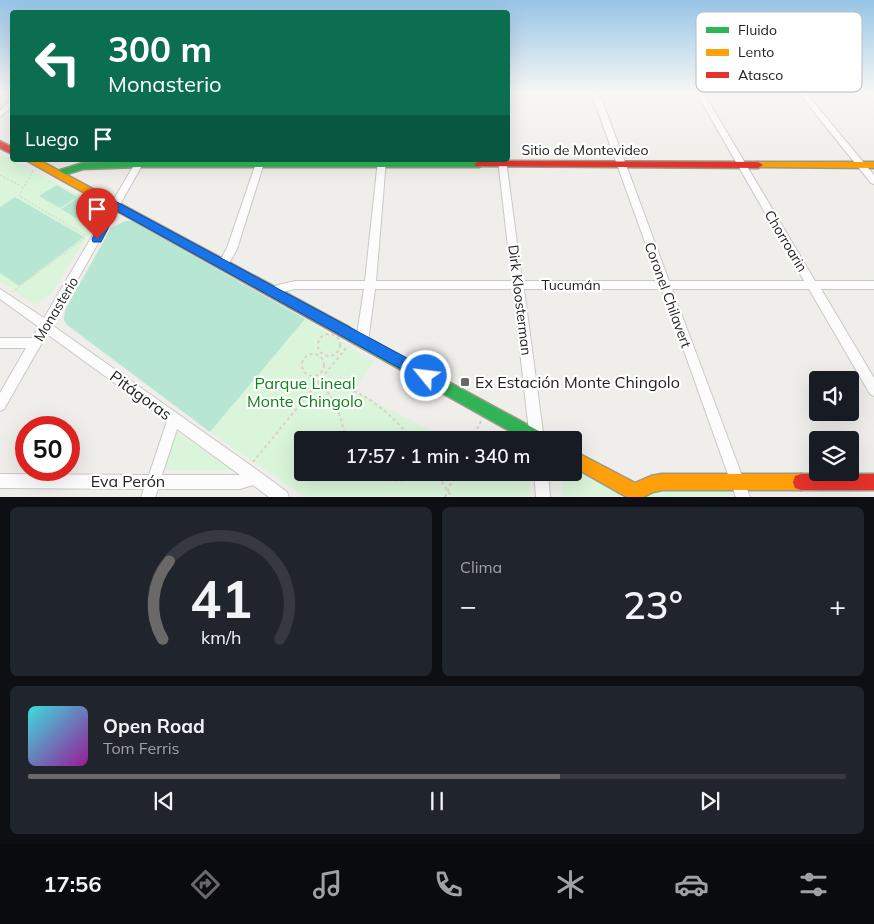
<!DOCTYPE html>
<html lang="es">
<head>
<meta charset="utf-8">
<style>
	body { margin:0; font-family:Mulish,sans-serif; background:#20242c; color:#f1f3f6; height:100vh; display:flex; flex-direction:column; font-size:19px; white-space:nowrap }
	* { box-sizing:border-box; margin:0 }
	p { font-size:16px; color:#9ea1a6 }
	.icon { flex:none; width:28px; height:28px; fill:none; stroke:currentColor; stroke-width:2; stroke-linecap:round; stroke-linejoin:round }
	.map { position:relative; height:497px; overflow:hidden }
	.sheet { display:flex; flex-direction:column; gap:10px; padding:10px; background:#0d0f14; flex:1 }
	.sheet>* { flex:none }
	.hud { position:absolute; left:10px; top:10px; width:500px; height:152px; border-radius:5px; box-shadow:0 5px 20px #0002; background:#0b6e4f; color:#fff; overflow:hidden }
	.fabs { position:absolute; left:809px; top:371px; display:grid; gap:10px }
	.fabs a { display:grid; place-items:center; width:50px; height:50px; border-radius:5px; background:#171b24; box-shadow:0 5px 20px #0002; font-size:25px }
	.speed { position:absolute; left:15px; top:416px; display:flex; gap:10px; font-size:25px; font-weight:700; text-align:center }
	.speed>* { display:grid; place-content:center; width:65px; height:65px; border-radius:50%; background:#171b24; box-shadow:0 5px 20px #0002; line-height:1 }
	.speed .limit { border:8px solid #d22; background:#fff; color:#111 }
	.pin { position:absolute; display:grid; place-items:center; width:42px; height:42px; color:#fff; margin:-51px -21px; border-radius:50% 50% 50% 0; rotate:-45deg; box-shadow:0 0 5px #0007 }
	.pin .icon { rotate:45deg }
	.me { position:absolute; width:55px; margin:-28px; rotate:299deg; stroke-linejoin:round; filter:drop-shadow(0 0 4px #0008) }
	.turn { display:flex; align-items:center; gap:18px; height:105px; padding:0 15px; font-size:22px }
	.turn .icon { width:65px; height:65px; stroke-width:2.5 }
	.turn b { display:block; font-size:35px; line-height:42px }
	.then { display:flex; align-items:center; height:48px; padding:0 15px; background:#0003; gap:10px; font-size:19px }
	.big { font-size:38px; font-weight:600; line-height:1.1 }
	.sheet .tile { flex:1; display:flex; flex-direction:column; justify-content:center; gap:8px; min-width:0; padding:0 18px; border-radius:8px; background:#20242c }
	.sheet .dial { align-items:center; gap:0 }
	.dial svg { height:130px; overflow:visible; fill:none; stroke:#363941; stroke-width:7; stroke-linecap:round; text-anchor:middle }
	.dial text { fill:#f1f3f6; stroke:none }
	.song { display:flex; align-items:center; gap:15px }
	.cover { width:60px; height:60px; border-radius:8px; background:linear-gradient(135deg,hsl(180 70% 55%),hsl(300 70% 35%)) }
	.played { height:5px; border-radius:2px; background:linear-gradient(90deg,#6a6968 65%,#363941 65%) }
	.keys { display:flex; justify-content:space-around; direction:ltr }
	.heat { display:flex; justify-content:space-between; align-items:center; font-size:28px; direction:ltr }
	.sheet .tiles { flex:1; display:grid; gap:10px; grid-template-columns:1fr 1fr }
	.tile:last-child { grid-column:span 2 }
	.trip { position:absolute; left:294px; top:431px; width:288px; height:50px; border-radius:5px; background:#171b24; box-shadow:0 5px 20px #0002; font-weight:600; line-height:50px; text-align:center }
	.dock { display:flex; height:80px; justify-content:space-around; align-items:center; background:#090b0e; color:#9ea1a6 }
	.dock .icon { width:35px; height:35px }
	.dock .on { color:#6a6968 }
	.dock b { font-size:22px; color:#f1f3f6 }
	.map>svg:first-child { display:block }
</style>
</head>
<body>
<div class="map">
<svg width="874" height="497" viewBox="0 0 874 497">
	<rect width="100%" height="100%" fill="#f0eeeb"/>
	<g fill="#daf5da">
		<path d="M0,153L105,209L51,293L35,305L0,281Z"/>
		<path d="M305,319L374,362L354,391L450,440H302V472L513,473L528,480L530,496H303L210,432Z"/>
		<path d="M176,432L233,470L169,471L165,468Z"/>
		<path d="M578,472L626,496H561L563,483Z"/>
		<path d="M737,481L743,496L642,497L651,484Z"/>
	</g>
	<g fill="#b7e6d2">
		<path d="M57,185L77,197L60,208L39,196Z"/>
		<path d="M15,197L84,237L19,286L0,273V207Z"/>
		<path d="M79,197L100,209L82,222L61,209Z"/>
		<path d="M125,221H132L305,319L210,432L67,325L64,320L65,310L111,228Z"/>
	</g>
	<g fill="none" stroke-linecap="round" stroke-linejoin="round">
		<defs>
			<g id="street">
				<path d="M591,92H599L669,281H804L696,92H703L815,281H874V289H821L874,378V396L870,394L809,289H672L750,497H736L662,289H524L544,440H530L513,289H375L368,341L366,345L362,346L358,345L356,341L364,289H295L270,295L266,294L265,291L266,288L270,287L295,281H365L378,160H386L376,281H512L498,160H506L522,281H659Z"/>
				<path d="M798,92H805L874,175V184L871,183Z"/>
				<path d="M9,101H12V107L0,117V111Z"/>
				<path d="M137,160H145L52,325L260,472L287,492L289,497H269L253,485L240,489H158L155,497H141L144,489L0,488V474L149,475L167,421L47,334L4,409L0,411V393L26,348H0V338H32L39,327L0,299V289L44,318ZM177,429L240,475H162Z"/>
				<path d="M257,160H265L237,249L227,267H219L218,264L227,248Z"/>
				<path d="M534,472H548L550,497H536Z"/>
			</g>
			<g id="fast">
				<path d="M139,161H479L484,164L479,167H139L83,169L57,177L52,174L54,172L83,163Z"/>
				<path d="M344,325L546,435L548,440H526L339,335L338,331L339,327Z"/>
			</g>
			<g id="slow">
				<path d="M26,160H39L349,327L350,331L349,335L344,337L339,335Z"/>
				<path d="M758,162H874V168L755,167L753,165L755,163Z"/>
				<path d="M572,450L635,483L651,476L662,474H801L807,476L809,482L807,488L801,490H662L653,492L643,497H627L572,466Z"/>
			</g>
			<g id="jam">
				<path d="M0,141L12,147V154L0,148Z"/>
				<path d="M479,161L758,162L763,165L758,168L476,166L474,164Z"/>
				<path d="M801,474H874V490H801L795,488L793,482L795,476Z"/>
			</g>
		</defs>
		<use href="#street" stroke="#c9c8c7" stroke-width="2"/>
		<use href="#fast" stroke="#999a82" stroke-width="3"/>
		<use href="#slow" stroke="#999a82" stroke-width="3"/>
		<use href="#jam" stroke="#999a82" stroke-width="3"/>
		<g stroke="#dccecd" stroke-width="1" stroke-dasharray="2 2" stroke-linecap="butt">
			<path d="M0,100H4"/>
			<path d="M33,170L19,196L87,236"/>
			<path d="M0,175L23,187"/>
			<path d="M12,292L85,238"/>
		</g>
		<g stroke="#dccecd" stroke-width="2" stroke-dasharray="3 3" stroke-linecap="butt">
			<circle cx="329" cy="345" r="11"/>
			<circle cx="313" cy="365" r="11"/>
			<path d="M319,383C359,384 388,411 413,440"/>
			<path d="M318,384C337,397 341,419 346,440"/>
			<path d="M472,440L481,421"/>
			<path d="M253,462L347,347"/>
			<path d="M366,472C386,484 411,483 431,472"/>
			<path d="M435,472L452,497"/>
			<path d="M445,497L456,472"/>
		</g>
		<use href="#street" fill="#fdfcfc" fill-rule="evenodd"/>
		<use href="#fast" fill="#30b455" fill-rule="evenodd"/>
		<use href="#slow" fill="#ff9f0a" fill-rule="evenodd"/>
		<use href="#jam" fill="#e5322d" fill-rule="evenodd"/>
	</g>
	<linearGradient id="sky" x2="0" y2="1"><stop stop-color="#97c4e6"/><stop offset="0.57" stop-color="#f8f7f6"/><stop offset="1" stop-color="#f8f7f6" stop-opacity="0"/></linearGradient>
	<rect width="874" height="162" fill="url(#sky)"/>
	<path fill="#1a73e8" stroke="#114b97" d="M115,201L431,371L433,376L431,380L426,382L421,380L117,211L101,242H93L92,239L111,202Z"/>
	<rect fill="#6a6968" stroke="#fff" stroke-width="2" x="460" y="377" width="10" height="10" rx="2.5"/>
	<g text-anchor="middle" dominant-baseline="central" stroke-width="4.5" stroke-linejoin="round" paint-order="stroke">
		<g font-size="14" fill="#222" stroke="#fff">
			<text x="585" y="150">Sitio de Montevideo</text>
			<text transform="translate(786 241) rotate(59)">Chorroarin</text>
			<text x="571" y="285">Tucumán</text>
			<text transform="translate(668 295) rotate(70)">Coronel Chilavert</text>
			<text transform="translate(520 300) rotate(83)">Dirk Kloosterman</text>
			<text transform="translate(56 309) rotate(-59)">Monasterio</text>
		</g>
		<g font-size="16" fill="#222" stroke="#fff" text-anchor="start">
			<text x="475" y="382">Ex Estación Monte Chingolo</text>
		</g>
		<g font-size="16" fill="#0c8416" stroke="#fff">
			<text x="305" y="383">Parque Lineal<tspan x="305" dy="18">Monte Chingolo</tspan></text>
		</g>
		<g font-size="16" fill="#222" stroke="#fff">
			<text transform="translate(141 395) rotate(36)">Pitágoras</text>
			<text x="128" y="481">Eva Perón</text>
		</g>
	</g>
	<rect x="696" y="12" width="166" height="80" rx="8" fill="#fff" stroke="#bdbdbd" stroke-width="1"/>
	<rect x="706" y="27" width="23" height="6" fill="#30b455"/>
	<rect x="706" y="49" width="23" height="7" fill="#ff9f0a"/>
	<rect x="706" y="72" width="23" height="6" fill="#e5322d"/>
	<g font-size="14" fill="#222">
		<text x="738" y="35">Fluido</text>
		<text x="738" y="57">Lento</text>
		<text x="738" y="80">Atasco</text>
	</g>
</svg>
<div class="fabs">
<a><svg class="icon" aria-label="sound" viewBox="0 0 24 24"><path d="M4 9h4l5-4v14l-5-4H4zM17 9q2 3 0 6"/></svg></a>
<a><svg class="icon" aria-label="layers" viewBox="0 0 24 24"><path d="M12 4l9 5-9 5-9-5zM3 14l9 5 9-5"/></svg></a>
</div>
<div class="speed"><div class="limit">50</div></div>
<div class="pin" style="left:97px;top:239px;background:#d93025"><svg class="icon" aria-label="arrive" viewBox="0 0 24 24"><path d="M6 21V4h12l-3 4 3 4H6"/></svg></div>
<svg class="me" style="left:426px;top:376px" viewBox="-20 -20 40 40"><circle r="17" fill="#1a73e8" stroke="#fff" stroke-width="3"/><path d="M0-11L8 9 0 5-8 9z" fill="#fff"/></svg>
<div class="trip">17:57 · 1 min · 340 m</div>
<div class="hud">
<div class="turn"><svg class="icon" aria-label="left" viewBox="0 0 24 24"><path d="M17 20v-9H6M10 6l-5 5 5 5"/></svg><div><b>300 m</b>Monasterio</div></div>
<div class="then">Luego<svg class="icon" aria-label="arrive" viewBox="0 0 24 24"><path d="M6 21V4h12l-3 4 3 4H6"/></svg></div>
</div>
</div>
<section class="sheet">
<div class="tiles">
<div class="tile dial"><svg viewBox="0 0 100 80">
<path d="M14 69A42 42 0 1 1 86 69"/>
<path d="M14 69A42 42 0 0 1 18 21" stroke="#6a6968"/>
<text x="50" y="56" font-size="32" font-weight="700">41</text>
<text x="50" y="72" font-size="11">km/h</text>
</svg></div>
<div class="tile"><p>Clima</p>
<div class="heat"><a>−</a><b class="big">23°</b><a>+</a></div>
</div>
<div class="tile">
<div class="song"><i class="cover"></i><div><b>Open Road</b><p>Tom Ferris</p></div></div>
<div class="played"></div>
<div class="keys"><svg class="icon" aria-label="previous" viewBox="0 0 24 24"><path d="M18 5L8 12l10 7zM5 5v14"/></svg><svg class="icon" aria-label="pause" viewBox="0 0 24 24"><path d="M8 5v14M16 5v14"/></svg><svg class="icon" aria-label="next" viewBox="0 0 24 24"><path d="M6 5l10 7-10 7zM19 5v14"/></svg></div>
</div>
</div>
</section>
<nav class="dock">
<b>17:56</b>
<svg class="icon on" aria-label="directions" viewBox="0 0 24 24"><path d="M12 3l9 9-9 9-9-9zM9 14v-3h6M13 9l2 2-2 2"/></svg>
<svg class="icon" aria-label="music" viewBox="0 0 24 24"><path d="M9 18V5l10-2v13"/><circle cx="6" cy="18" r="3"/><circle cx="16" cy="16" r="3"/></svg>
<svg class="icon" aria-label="phone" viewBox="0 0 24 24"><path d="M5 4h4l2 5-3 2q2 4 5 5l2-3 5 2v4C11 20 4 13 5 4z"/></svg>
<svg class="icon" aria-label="climate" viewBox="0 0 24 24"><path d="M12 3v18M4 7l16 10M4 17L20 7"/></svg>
<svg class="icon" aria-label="car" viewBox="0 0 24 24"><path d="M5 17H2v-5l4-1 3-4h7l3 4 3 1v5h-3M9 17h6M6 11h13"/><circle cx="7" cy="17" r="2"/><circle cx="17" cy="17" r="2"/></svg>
<svg class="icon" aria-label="filters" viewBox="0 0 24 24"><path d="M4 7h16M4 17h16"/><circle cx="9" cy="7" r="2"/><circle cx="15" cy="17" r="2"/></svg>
</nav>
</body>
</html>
